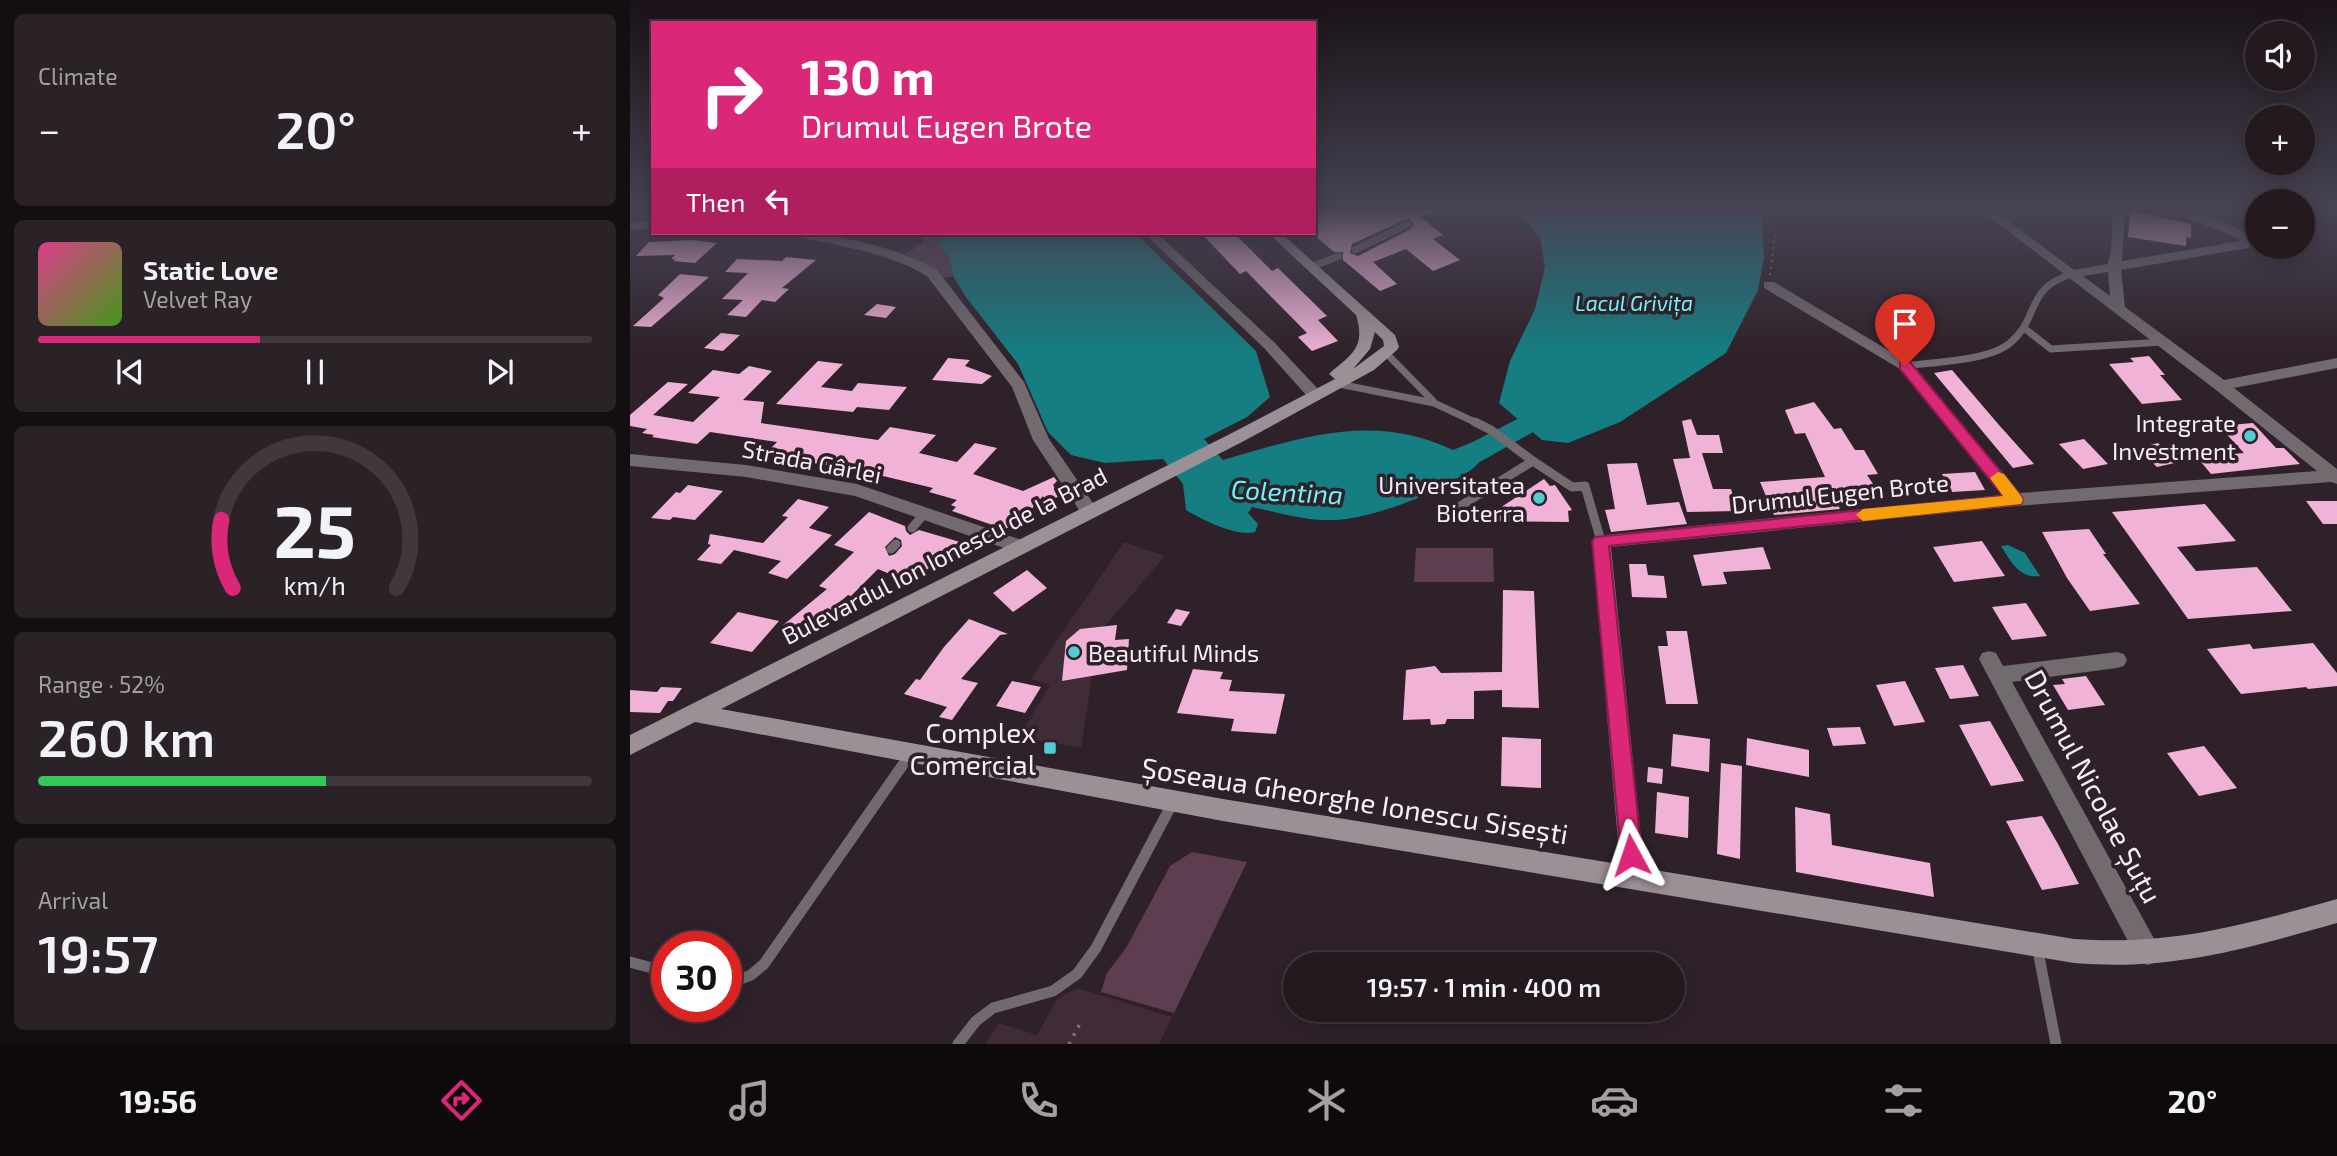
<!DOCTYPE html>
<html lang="en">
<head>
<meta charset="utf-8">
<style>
	body { margin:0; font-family:"Exo 2",sans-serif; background:#2b2228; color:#f1f3f6; height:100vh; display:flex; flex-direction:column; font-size:26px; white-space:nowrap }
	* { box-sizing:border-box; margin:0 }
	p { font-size:23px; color:#a3a0a4 }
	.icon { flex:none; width:38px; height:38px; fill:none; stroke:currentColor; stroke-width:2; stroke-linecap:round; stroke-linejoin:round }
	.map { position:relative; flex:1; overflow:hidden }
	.panel { display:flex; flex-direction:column; gap:14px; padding:14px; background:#130e11; width:630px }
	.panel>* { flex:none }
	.guide { position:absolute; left:21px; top:21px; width:665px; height:214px; border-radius:0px; box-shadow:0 4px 18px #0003,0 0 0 2px #40383d; background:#db2777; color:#fff; overflow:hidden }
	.tools { position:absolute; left:1615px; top:21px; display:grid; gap:14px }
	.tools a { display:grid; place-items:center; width:70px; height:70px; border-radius:50%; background:#23191f; box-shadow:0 4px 18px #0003,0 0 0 2px #40383d; font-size:35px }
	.speed { position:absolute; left:21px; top:931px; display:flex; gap:14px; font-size:35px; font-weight:700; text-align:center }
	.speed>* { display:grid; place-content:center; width:91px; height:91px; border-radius:50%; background:#23191f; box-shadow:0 4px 18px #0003,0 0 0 2px #40383d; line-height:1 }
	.speed .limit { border:10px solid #d22; background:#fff; color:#111 }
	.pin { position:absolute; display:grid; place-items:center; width:60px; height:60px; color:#fff; margin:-72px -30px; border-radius:50% 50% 50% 0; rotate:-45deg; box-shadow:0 0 7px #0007 }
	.pin .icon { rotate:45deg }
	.me { position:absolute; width:77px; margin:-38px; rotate:355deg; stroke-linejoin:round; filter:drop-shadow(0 0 5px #0008) }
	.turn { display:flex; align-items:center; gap:24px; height:147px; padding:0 35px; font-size:32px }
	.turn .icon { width:91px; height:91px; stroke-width:2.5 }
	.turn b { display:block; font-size:49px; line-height:60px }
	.then { display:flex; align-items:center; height:66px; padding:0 35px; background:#0003; gap:14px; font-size:26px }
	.big { font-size:52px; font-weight:600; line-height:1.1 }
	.panel .card { flex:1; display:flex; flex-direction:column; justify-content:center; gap:10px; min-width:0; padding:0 24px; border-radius:10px; background:#2b2228 }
	.panel .dial { align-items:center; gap:0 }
	.dial svg { height:182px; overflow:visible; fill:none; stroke:#40383d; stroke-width:7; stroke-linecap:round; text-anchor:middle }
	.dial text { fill:#f1f3f6; stroke:none }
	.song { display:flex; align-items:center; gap:21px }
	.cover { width:84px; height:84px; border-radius:10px; background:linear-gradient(135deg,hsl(330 70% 55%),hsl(100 70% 35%)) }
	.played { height:7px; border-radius:4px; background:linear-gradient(90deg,#db2777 40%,#40383d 40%) }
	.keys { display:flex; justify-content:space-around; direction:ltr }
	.heat { display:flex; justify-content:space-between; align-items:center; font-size:38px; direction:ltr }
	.charge { height:10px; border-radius:5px; background:linear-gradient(90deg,#34c759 52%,#40383d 0) }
	.trip { position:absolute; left:653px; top:952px; width:402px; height:70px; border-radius:35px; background:#23191f; box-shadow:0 4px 18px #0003,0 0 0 2px #40383d; font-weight:600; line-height:70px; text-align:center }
	.tab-bar { display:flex; height:112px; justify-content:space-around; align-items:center; background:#0e0a0c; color:#a3a0a4 }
	.tab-bar .icon { width:49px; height:49px }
	.tab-bar .current { color:#db2777 }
	.tab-bar b { font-size:32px; color:#f1f3f6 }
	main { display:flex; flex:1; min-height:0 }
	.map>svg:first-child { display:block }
</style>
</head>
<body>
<main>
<section class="panel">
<div class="card"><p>Climate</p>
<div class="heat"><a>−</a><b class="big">20°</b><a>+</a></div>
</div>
<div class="card">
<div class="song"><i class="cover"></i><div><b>Static Love</b><p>Velvet Ray</p></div></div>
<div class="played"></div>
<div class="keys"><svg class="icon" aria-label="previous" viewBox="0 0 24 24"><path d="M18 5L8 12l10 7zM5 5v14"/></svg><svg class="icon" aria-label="pause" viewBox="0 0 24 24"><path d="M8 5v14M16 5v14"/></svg><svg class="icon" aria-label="next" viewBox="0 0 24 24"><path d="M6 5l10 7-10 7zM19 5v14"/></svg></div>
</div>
<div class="card dial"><svg viewBox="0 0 100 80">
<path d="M14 69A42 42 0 1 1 86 69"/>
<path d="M14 69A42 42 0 0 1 9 39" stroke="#db2777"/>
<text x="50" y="56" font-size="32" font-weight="700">25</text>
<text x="50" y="72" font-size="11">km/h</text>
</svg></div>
<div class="card"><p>Range · 52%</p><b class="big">260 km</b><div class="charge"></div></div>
<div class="card"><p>Arrival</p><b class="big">19:57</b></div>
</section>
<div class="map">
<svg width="1707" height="1044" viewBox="0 0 1707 1044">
	<rect width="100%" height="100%" fill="#2f2129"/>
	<g fill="#3f2c37">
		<path d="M494,542L535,556L474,627L462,676L451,748L389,737L420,685L401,679Z"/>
		<path d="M447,988L542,1017L529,1044H355L369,1023L407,1035L427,999Z"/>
	</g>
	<g fill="#5e3d51">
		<path d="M282,233H305L311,249L319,256L323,276L313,278L305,269L275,254L294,241Z"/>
		<path d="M786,548H863L864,582H784Z"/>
		<path d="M562,852L617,862L544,1013L471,992L477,973L496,948L540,866Z"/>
	</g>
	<g fill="#147e82">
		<path d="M886,209H1131L1134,257L1128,290L1096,353L990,422L938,443L912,440L869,403L880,361L905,309L915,267L910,237Z"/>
		<path d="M305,233H505L626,351L640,397L617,417L574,439L593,460C672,437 744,412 823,450L850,439L860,450C854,456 849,464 842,469C809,493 736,522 696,520C671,520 646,512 622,507L618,513L628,524L625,532C606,537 573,520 556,510L553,484L533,459L475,463L441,455L418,432L388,364L336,297L323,276L319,256L311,249Z"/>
		<path d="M1378,545L1395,553L1410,576C1389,579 1380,560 1371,546Z"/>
	</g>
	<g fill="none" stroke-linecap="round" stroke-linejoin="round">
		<path fill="#147e82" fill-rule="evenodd" d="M928,398L937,401L941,407L937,413L832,472L822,475L812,472L808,465L812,458Z"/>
	</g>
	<g fill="#f1b2d7" fill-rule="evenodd">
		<path d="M684,209H810L791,217L813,235L803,239L830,260L803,271L776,249L743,262L767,284L750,291L713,260V252H704L684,235ZM779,218L784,224L781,229L728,256L720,253L722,244Z"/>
		<path d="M1500,211L1561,224V238L1556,237V246L1498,237Z"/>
		<path d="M571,233H604L642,271L648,268L697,316L688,320L708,341L682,351L668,337L677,333L616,271L610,274Z"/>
		<path d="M61,240L87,243L65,263L43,261L46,259H41L45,255L6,256L19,242Z"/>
		<path d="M156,257L186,260L152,288L159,289L145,302L132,300L116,317L97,315L113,300L92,299L118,273L95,272L107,259L152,261Z"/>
		<path d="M50,274L79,277L21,327L3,326L34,298L28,295Z"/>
		<path d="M247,304L266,307L256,318L234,315Z"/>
		<path d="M91,333L110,335L93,351L74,348Z"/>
		<path d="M1519,356L1535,375H1530L1552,400L1512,404L1479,364L1504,362L1500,358Z"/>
		<path d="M318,358L340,360L335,366L362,376L352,384L302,380Z"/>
		<path d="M188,361L213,364L191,387L222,391L228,383L277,387L259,410L227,407L223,412L146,404Z"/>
		<path d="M119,366L142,371L113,400L134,402L131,423L248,440L260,427L306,435L289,453L327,462L345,443L367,448L343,474L393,491L424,477L427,481L423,485L430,496L416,502L413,496L391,521L388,520L380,527L374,529L322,511L326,507L321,505L327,500L299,492L303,488L224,469L148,458L152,454L137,452L147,442L80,432L67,444L22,437L24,435L12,433L17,429L0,426V415L38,382L58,384L23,415L63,422L90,397L58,393L83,370L109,374Z"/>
		<path d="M1322,370L1369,425L1404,464L1383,468L1304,373Z"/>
		<path d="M1184,402L1204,429L1211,428L1225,450H1234L1248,474L1237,475L1252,497L1206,501L1210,509L1144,515L1130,482L1195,477L1175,433L1165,434L1155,410Z"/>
		<path d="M1061,419L1067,435H1089L1093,453H1072L1083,489H1101L1108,511L1057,512L1043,459L1060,458L1052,421Z"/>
		<path d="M1623,423L1646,448H1654L1670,464L1581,474L1567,457L1614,453L1589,426Z"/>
		<path d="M1454,439L1478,464L1453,469L1429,444Z"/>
		<path d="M1528,443L1549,462L1527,467L1507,448Z"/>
		<path d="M1007,463L1017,505L1049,502L1057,524L981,532L975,510L985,509L977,464Z"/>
		<path d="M1345,472L1355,490L1322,492L1312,474Z"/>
		<path d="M914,479L920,486L925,485L942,510L938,511L939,522L850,521Z"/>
		<path d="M58,485L93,491L65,520L43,517L40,520L21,518L46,492L50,493Z"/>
		<path d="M168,499L199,507L179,528L202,535L157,579L138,573L151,561L104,550L91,564L67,560L81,545L78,544L80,534L133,543L158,517L152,516Z"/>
		<path d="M1676,501H1707V524H1693Z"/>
		<path d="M1575,504L1606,541L1547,547L1566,571L1627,567L1662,611L1558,619L1482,512Z"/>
		<path d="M239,512L275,526L276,531L280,535L289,530L330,542L324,548L326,553L276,581L248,569L221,596L218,595L170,636L152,626L197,589L189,586L224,552L204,545ZM265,537L271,540L272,546L265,554L259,556L255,547Z"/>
		<path d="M1459,529L1476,554H1473L1510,604L1460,611L1437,578L1412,532Z"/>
		<path d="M1352,541L1375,576L1324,582L1303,547Z"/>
		<path d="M1133,547L1141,569L1093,572L1097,584L1072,586L1063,555Z"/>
		<path d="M999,564H1016L1018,575L1034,576L1037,598L1002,597Z"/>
		<path d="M397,570L417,588L383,612L363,593Z"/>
		<path d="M873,590L904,591L909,708L872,707V690L844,691V719H817L815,724L801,725L800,719L773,720L776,670L805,666L811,673L872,672Z"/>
		<path d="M1396,603L1417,636L1382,640L1362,607Z"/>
		<path d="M546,609L560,612L551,626L537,623Z"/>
		<path d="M108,612L149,621L122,652L80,643Z"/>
		<path d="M339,619L378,634L370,635L331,679L348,683L322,720L309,717L317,707L274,694L286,679L290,680L314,647Z"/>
		<path d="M487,625L485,640L499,639L497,670L432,681L436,641L450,629Z"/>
		<path d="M1036,631H1057L1068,704H1036L1028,646H1038Z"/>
		<path d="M1683,643L1707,673V686L1678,689L1676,687L1611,694L1577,649L1620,644L1623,649Z"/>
		<path d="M1333,665L1349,696L1320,699L1305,668Z"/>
		<path d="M563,669L593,672L590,679L602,680L599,691L655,694L646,734L601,731L604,719L547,713Z"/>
		<path d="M1456,676L1475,705L1438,710L1423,685L1435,684L1432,679Z"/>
		<path d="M382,681L411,687L395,713L366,706Z"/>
		<path d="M1275,681L1295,722L1264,726L1246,685Z"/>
		<path d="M31,687L52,688L43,701H38L30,713L0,712V690L27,692Z"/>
		<path d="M1360,721L1394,781L1361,786L1329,725Z"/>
		<path d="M1230,727L1236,744L1203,746L1197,728Z"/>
		<path d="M1043,734L1080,739L1079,772L1041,766Z"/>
		<path d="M872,737L911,739V788L871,786Z"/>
		<path d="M1117,738L1179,750V777L1116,765Z"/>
		<path d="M1574,746L1607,788L1569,796L1537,753Z"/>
		<path d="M1091,763L1112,766L1110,859L1087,854Z"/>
		<path d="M1018,767L1033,769L1032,784L1017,782Z"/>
		<path d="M1027,792L1059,797L1058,838L1025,833Z"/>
		<path d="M1165,807L1200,814L1202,845L1300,863L1304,897L1166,872Z"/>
		<path d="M1412,816L1428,844L1449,884L1412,890L1376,821Z"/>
	</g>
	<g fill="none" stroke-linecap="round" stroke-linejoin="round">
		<g stroke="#80737b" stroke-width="2" stroke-dasharray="2 4.5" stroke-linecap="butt">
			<path d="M288,251L300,242L291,233"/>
			<path d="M1140,275L1148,209"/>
		</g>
		<path stroke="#80737b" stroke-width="3.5" stroke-dasharray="2.5 7" stroke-linecap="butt" d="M439,1044L452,1020"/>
		<g stroke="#716a6e" stroke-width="7">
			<path d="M725,250L778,224"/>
			<path d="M681,267L709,256"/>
			<path d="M1394,328L1421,349L1533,342"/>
			<path d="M757,354L803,401"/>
			<path d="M1275,366C1303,362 1359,361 1380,343C1410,318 1395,288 1442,274"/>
			<path d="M709,384L804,403L849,424"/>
		</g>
		<g stroke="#716a6e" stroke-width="9">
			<path d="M845,422L861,430L903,461"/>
			<path d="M827,508L903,461L942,487L955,486L971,541"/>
			<path d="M282,528L295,513"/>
			<path d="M261,549L266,544"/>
		</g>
		<g stroke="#716a6e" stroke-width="11">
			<path d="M1407,946L1426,1044"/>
			<path d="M0,962L37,972"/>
			<path d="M96,985L121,975L134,964L281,753"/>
			<path d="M328,1044L346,1021L363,1008L423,991L447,974L466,948L543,802"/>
		</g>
		<g fill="#716a6e" fill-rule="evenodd">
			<path d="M1349,209H1363L1444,270L1478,264L1481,251L1483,209H1495L1492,261L1610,241L1605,237L1534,209C1558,209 1610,223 1626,242L1618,248L1491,270L1495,307L1594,380L1707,358V368L1604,388L1707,469V484L1701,482L1386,506L981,547L1015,877L1011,885L1003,889L995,885L991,877L962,541L965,536L1372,495L1270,369L1134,288V282H1144L1280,363L1390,493L1687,471L1586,390ZM1478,272L1480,296L1453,276Z"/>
			<path d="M23,221V229L0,230V222Z"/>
			<path d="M163,233C205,233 271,248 307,270L394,382L419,439L465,506L468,511L465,516H453L403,440L382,387L297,276C258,252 208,246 164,236Z"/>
			<path d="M514,233H527L644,342L687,388L690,392L687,396H677L634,348Z"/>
			<path d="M0,454L116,465L227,484L395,541L398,546L395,551L389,553L225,496L116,477L0,466Z"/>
			<path d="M1359,651L1366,653L1373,666L1487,652L1494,654L1497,660L1494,666L1487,668L1382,682L1527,944L1530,953L1527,962L1518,965L1509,962L1349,659L1352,653Z"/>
		</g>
		<path fill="#9c9097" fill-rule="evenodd" d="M638,233H651L765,335L769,347L767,350L744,370L612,442L91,709L593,799L1444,939C1542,946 1614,925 1707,899V923C1614,949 1542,971 1444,963L593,821L65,722L0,755V735L600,434L705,379L699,374L702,371C725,353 735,344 726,315ZM745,332L753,340L754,346L723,369L740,349Z"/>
	</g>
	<linearGradient id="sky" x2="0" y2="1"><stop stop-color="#1a1217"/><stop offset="0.59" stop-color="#474354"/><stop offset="1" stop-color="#474354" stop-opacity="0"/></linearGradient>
	<rect width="1707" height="355" fill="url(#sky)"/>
	<path fill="#db2777" stroke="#8e194d" stroke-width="2" d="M1275,361L1280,362L1391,496L1393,500L1391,504L979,546L1012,855L1009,862L1001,865L994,862L991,855L962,541L965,537L1373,496L1270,369V362Z"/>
	<path fill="#f59e0b" d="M1368,472L1374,474L1391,496L1393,500L1391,504L1233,521L1226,515L1233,509L1373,496L1360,478Z"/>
	<g fill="#51ccd2" stroke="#2f2129" stroke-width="2.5">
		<circle cx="1620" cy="436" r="7"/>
		<circle cx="909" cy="498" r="7"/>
		<circle cx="444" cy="652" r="7"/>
		<rect x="413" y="741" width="14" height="14" rx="3.5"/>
	</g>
	<g text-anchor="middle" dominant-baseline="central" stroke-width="7" stroke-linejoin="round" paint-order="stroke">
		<g font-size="21" font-style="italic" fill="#6df3fa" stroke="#2f2129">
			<text x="1004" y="302">Lacul Grivița</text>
		</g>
		<g font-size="24" fill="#f7edf3" stroke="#2f2129" text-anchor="end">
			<text x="1606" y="422">Integrate<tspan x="1606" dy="28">Investment</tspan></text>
			<text x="895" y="484">Universitatea<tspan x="895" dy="28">Bioterra</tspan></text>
			<text x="458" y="652" text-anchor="start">Beautiful Minds</text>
		</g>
		<g font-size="24" fill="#f7edf3" stroke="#2f2129">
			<text transform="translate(182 461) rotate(11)">Strada Gârlei</text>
			<text transform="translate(1210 493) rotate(-6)">Drumul Eugen Brote</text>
			<text transform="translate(314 555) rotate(-27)">Bulevardul Ion Ionescu de la Brad</text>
		</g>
		<g font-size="26" font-style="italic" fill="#6df3fa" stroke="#2f2129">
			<text transform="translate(657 491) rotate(3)">Colentina</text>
		</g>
		<g font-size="28" fill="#f7edf3" stroke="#2f2129" text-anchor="end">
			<text x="406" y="732">Complex<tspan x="406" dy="32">Comercial</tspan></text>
		</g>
		<g font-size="28" fill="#f7edf3" stroke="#2f2129">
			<text transform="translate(1464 786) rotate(62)">Drumul Nicolae Șuțu</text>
			<text transform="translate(725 800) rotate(9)">Șoseaua Gheorghe Ionescu Sisești</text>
		</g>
	</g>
</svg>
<div class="tools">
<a><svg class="icon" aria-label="sound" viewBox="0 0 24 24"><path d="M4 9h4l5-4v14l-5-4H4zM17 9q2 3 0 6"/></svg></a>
<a>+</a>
<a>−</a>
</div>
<div class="speed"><div class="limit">30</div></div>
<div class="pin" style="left:1275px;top:366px;background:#d93025"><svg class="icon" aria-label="arrive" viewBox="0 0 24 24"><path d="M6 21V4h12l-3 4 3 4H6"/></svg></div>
<svg class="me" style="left:1001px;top:855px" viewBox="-20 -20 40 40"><path d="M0-17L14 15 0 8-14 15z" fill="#db2777" stroke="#fff" stroke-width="4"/></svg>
<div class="trip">19:57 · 1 min · 400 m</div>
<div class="guide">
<div class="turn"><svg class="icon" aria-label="right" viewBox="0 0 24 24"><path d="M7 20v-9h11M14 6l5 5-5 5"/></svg><div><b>130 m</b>Drumul Eugen Brote</div></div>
<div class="then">Then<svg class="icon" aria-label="left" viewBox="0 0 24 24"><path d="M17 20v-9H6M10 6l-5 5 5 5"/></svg></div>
</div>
</div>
</main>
<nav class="tab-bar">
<b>19:56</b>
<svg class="icon current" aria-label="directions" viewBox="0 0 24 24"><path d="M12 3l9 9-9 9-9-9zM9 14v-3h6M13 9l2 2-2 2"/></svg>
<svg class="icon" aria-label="music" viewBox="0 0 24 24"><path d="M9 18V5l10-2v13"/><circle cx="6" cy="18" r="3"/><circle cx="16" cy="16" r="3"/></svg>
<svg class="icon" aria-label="phone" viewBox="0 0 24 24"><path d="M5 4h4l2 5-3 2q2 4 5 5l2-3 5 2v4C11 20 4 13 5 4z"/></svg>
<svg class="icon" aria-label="climate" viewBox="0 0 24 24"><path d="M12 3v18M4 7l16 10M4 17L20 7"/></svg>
<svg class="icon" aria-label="car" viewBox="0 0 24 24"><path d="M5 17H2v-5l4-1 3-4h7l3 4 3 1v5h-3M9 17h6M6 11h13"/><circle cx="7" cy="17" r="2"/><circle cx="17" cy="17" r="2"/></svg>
<svg class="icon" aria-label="filters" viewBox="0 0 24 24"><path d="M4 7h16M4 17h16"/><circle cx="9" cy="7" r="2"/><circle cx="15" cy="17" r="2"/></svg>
<b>20°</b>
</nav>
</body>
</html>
